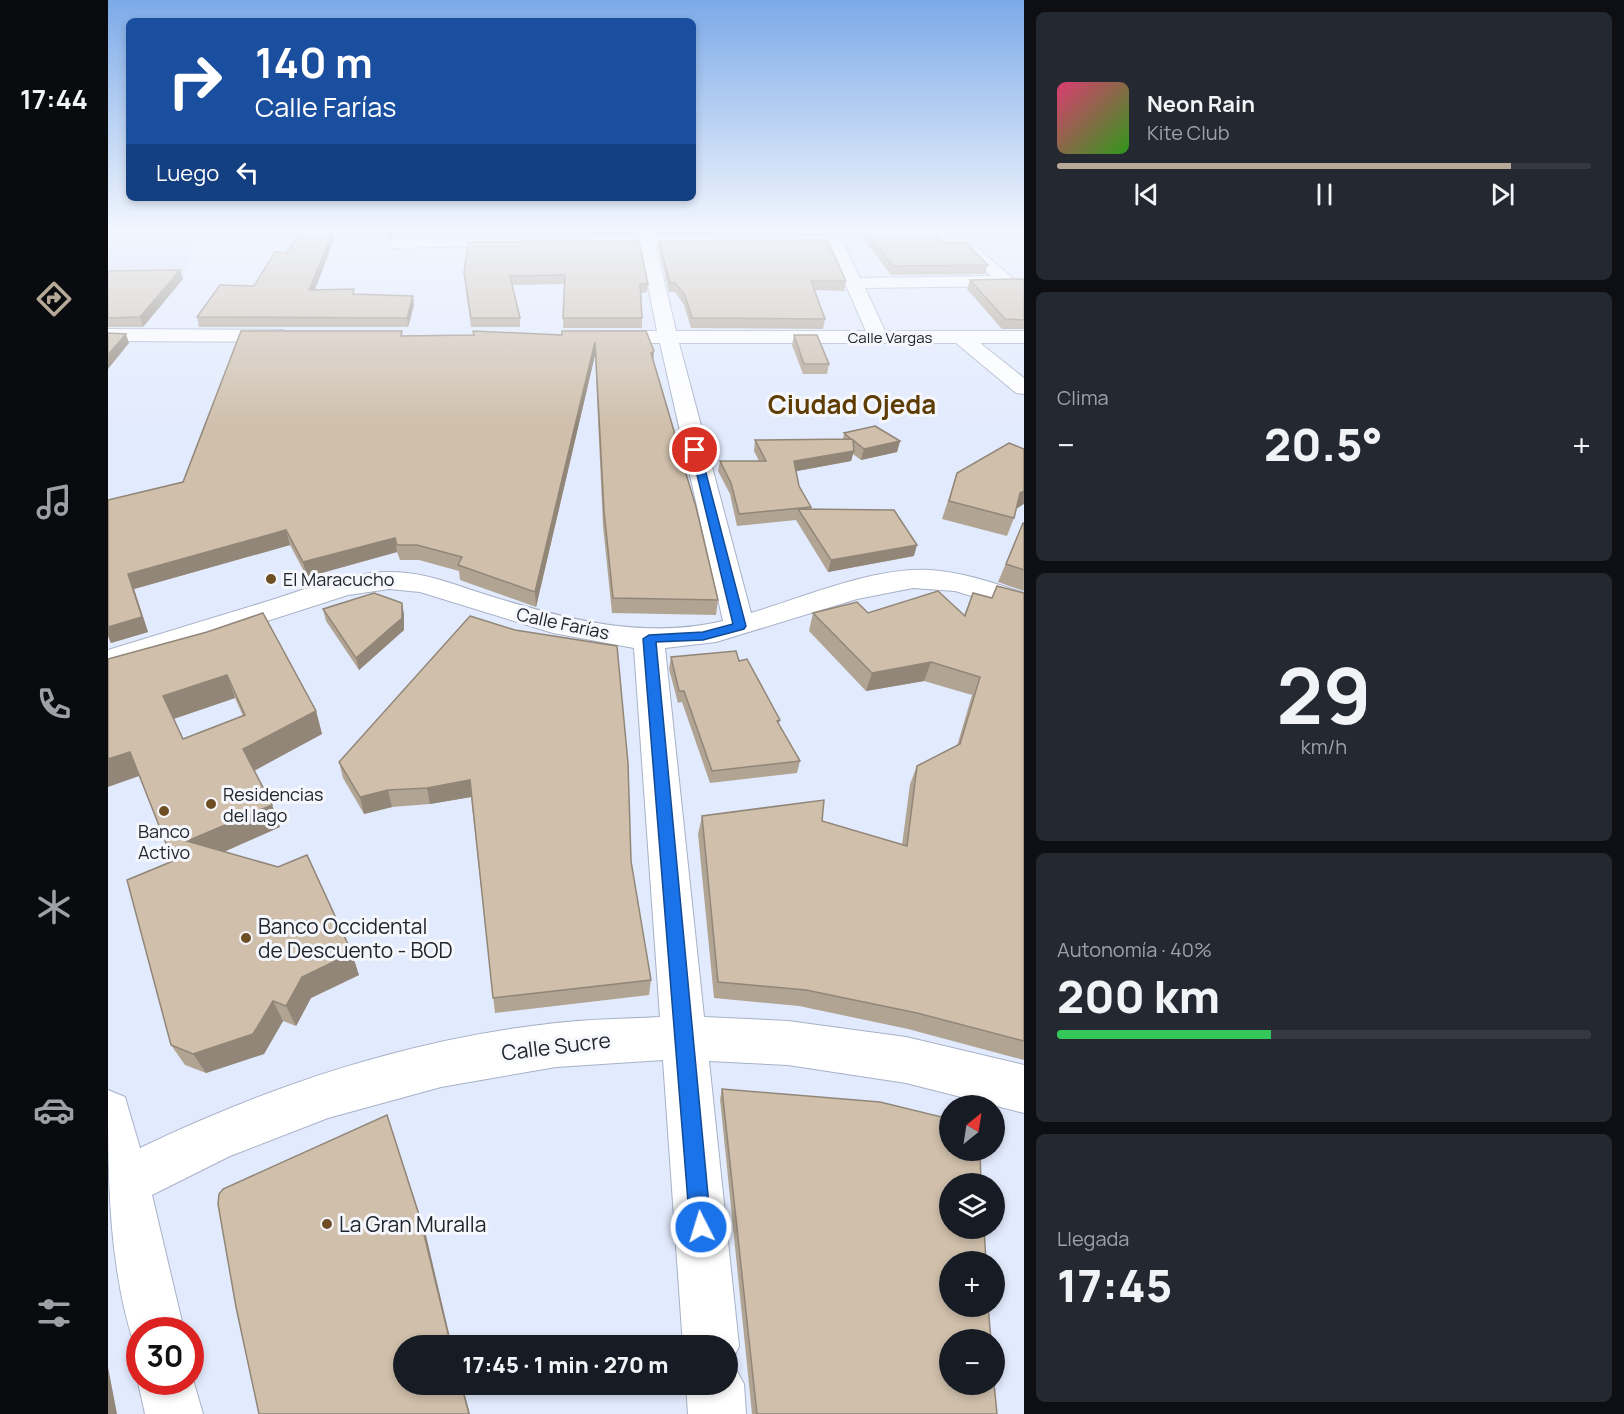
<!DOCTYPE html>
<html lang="es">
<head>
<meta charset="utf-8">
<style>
	body { margin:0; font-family:Manrope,sans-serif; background:#242831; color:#f1f3f6; height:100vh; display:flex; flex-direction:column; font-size:22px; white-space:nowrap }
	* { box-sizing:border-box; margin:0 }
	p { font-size:20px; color:#9ea1a6 }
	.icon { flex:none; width:33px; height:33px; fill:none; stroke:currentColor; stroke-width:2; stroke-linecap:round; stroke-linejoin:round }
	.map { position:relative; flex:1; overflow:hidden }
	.side { display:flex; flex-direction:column; gap:12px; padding:12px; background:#0d0f14; width:600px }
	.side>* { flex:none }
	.hud { position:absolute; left:18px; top:18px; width:570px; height:183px; border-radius:9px; box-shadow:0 3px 9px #0003; background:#1a4fa0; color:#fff; overflow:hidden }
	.needle { width:39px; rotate:30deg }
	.controls { position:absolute; left:831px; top:1095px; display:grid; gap:12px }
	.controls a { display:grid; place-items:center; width:66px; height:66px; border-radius:50%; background:#171b24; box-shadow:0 3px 9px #0003; font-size:30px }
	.speed { position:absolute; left:18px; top:1317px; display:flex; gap:12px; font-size:30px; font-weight:700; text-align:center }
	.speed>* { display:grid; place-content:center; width:78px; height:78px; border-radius:50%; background:#171b24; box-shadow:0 3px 9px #0003; line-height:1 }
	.speed .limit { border:9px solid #d22; background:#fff; color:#111 }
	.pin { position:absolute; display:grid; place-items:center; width:51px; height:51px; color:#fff; margin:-26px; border:3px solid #fff; border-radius:50%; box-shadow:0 2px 6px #0007 }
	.me { position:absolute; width:66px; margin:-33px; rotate:355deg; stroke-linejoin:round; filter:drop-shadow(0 0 4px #0008) }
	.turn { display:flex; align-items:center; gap:21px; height:126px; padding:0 30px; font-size:27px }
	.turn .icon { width:78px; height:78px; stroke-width:2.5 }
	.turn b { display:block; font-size:42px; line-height:51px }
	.then { display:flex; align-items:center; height:57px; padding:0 30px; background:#0003; gap:12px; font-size:22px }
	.big { font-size:45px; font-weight:800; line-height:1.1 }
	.side .widget { flex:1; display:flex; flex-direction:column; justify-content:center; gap:9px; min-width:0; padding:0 21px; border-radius:9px; background:#242831 }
	.side .dial { align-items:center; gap:0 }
	.dial b { font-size:78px; line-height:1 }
	.song { display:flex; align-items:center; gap:18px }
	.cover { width:72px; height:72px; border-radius:9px; background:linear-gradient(135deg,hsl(340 70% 55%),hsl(110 70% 35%)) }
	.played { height:6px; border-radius:3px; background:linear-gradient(90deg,#b6a998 85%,#363941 85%) }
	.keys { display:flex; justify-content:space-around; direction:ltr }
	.heat { display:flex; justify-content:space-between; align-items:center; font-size:33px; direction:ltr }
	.charge { height:9px; border-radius:4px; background:linear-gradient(90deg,#34c759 40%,#363941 0) }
	.trip { position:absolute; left:285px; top:1335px; width:345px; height:60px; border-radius:30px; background:#171b24; box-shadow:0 3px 9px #0003; font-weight:800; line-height:60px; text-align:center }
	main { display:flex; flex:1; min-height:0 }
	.tabs { display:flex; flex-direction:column; width:108px; justify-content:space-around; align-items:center; background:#090b0e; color:#9ea1a6 }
	.tabs .icon { width:42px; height:42px }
	.tabs .current { color:#b6a998 }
	.tabs b { font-size:27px; color:#f1f3f6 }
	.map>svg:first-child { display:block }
</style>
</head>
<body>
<main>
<nav class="tabs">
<b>17:44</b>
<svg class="icon current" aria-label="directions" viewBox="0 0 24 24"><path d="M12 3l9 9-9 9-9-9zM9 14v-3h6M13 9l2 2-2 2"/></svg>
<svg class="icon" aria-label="music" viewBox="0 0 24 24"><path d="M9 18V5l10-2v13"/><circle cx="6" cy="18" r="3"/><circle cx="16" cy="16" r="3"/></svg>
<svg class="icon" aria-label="phone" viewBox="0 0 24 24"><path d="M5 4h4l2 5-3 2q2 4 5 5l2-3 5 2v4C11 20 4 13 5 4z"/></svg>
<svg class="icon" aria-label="climate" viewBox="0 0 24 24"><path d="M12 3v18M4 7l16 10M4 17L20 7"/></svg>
<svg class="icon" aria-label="car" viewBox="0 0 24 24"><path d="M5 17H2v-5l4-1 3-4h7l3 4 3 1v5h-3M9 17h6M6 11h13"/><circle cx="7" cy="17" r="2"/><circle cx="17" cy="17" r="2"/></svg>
<svg class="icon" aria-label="filters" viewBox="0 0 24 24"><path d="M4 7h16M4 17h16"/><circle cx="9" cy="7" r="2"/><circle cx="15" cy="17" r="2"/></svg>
</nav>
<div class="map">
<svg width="916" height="1414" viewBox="0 0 916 1414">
	<rect width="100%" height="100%" fill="#e2eafd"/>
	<path fill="#d2dbf3" d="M0,235L66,234L91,235L75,277L0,279Z"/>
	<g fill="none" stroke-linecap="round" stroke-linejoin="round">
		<defs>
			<g id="minor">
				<path d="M528,229H544L545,236H719L734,241L752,278L883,276L857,252L865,247L871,249L908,281L899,286L757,288L777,331H916V343H872L916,378V394L908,393L848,343H571L643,613C697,597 765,567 822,570C854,572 886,583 916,593V612L847,591L805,588L749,599L608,642L557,648L596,1017L680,1021L798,1037L916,1065V1113L798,1083L680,1065L601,1061L631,1346L624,1362L636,1384L638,1414H580L578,1384H620V1346H575L555,1060L448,1067L333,1087L220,1118L122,1156L44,1195L76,1330H32V1351L28,1350C0,1268 0,1177 0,1090L17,1097L32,1148C163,1085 302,1039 448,1023C482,1019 517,1019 552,1017L526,648L445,633L312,592L281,589L240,595L0,672V650C52,634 105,618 157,602C202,588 251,567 299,573C328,576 355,588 382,596C457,619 536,640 615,621L552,343H494L484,337L494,331H549L532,246H485L477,241L485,236H530ZM548,246L721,247L758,331H568Z"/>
				<path d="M406,237L412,239L414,242L412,245L286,248L278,243L286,238Z"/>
				<path d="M0,329L175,330L185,336L175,342L0,341Z"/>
				<path d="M82,1369L95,1414H37L30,1382L32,1379V1382H82Z"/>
			</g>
		</defs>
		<use href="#minor" stroke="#a7b1c7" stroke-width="2"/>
		<use href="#minor" fill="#fff" fill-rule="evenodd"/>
	</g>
	<g fill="#b2a493" fill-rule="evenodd">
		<path d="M0,229H116L110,236L0,235Z"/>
		<path d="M195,229H528L527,235L286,236L280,239V235L225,234V242L207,290L247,294L306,305L300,327H91L89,317L146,286L178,253Z"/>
		<path d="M546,229H825L836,243L880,265L877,274L783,275L753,236L719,234L548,235Z"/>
		<path d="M551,241L738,281L736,291L707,290L717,319L715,329L583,328L576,305L567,292H561L551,249Z"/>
		<path d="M360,242L540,284L539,292L533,293L534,318V328H455L456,284L404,285L412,318V327H363L356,273Z"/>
		<path d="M72,270L75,279L35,327H0V271Z"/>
		<path d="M916,279V329H894L859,289L862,280Z"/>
		<path d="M454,335L545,362L568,457L610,600L608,615L504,613L495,526L487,355L428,607L352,580L351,571L311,560H292L289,552L199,577L182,545L26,589L40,632L3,643L0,636V500L75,482L295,336Z"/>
		<path d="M686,335L721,364L719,374H695L684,345Z"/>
		<path d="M736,433L792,441L789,452L753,460L745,454L743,461L688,471L691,486L703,507V509L806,556L720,572L688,520L629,526L622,494L610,471L612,461H651L646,451L647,440L735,439Z"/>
		<path d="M849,473L908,509L906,518L899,536L834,519Z"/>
		<path d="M915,523H916V591L890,582Z"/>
		<path d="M865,593L884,598L916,593V1060L800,1029L691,1006L606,998L590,834L594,816L714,821L794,845L802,784L809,766L849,746L864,695L816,681L758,691L701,631L705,613L856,615Z"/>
		<path d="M215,609L296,614V630L251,670L218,621Z"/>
		<path d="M362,616L523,861L543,980L541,995L387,1013L363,797L322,804L284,807L256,814L235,778L231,762Z"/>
		<path d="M99,632L208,711L214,734L146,770L164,805L172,827L116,852L251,975L203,998L188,1026L175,1021L156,1054L98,1073L77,1065L63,1045L65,861L31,775ZM127,698L135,716L75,739L66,719Z"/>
		<path d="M563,657L631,661L672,720L671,724L692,761L689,773L602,783L574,702L570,703L561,669Z"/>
		<path d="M614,1089L842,1262L889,1414H644L612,1099Z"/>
	</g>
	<g fill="#918678">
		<path d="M109,229H116L110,236Z"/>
		<path d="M224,229L225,242L203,299L201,290Z"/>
		<path d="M281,229H285L286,236L280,239L279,230Z"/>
		<path d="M72,270L75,279L35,327L32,317Z"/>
		<path d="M305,296L306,305L300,327L299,318Z"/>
		<path d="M18,334L21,343L0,369V355Z"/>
		<path d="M487,342V355L428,607L427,592Z"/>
		<path d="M546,351L545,364L543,353Z"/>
		<path d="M792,441L789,452L753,460L756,449Z"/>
		<path d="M746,451L743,461L684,472L686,461Z"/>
		<path d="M916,491V504L905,511L912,493Z"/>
		<path d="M178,530L182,545L26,589L40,632L3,643L0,636V627L20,574Z"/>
		<path d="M287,538L289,552L199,577L195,562Z"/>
		<path d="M809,545L806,556L720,572L723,560Z"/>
		<path d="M294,603L296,614V630L251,670L248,658Z"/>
		<path d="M823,662L816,681L758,691L764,673Z"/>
		<path d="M119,675L127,698L65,719L55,696Z"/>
		<path d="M208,711L214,734L144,772L135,749Z"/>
		<path d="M22,752L34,775L0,787V759Z"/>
		<path d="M362,780L363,797L322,804L319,788Z"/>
		<path d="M280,790L284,807L256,814L252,797Z"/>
		<path d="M164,805L172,827L90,863L79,841Z"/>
		<path d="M244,953L251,975L203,998L188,1026L178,1006L194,977Z"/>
		<path d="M165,1001L175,1021L156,1054L98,1073L85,1054Z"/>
		<path d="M279,1115L317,1231L344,1346H343Z"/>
		<path d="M0,1367L9,1414H0Z"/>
		<path d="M353,1384H354L362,1414H361Z"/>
	</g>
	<g fill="#cfbfab" stroke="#918678" stroke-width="1.5" fill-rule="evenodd">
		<path d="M195,229H224V234L201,290L246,289L245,294L305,296L299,318L89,317L112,285L146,286L167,252L178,253Z"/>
		<path d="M756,229H825L836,243H858L880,265L785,266Z"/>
		<path d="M719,240L738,281H703L717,319L584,318L577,295L567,283H562L551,241Z"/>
		<path d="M531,241L540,284H532L534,318H455L457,275L402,276L412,318H363L356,273L360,242Z"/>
		<path d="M72,270L32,317L0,318V271Z"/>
		<path d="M916,279V320L897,319L862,280Z"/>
		<path d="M133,331H294L293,336L366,335L365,331L454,335V331H538L546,351L543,353L566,431L568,457H573L588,507L610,600L505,598L496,511L487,342L427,592L350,565L354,557L309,545H289L287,538L195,562L178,530L20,574L34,617L0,627V500L75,482Z"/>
		<path d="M0,333L18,334L0,355Z"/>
		<path d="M686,335H709L721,364H696Z"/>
		<path d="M767,426L792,441L756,449L745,440L746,451L686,461L691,486L703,507L631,514L623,483L612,461H658L647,440L743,439L736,433Z"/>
		<path d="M901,443L916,449V491L912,493L906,518L841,501L849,473Z"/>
		<path d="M690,509L786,510L809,545L723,560Z"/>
		<path d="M915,523H916V570L898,564Z"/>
		<path d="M889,586L916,593V1041L809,1013L698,990L610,982L594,816L716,800L714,821L799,846L809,766L852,744L872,677L823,662L764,673L705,613L749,602L760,613L830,591L857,616L865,593L884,598Z"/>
		<path d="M266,593L294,603V618L248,658L215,609Z"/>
		<path d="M155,613L208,711L135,749L164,805L79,841L170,867L199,855L244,953L194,977L178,1006L165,1001L145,1034L85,1054L63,1045L19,880L65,861L22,752L0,759V659L99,632ZM119,675L137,715L75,739L55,696Z"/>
		<path d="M362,616L407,630L509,646L520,763L523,861L543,980L385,998L362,780L319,788L280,790L252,797L231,762Z"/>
		<path d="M628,651L631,661L639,659L672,720L669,721L692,761L604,771L576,691H571L563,657Z"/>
		<path d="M614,1089L772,1102L842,1119V1150H872L873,1184H842V1228H876L878,1262H842V1306H880L883,1340H842V1384H886L889,1414H649Z"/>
		<path d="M279,1115L312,1218L343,1346H296V1384H353L361,1414H151L128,1307L110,1204L111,1194L115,1189Z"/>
	</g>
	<linearGradient id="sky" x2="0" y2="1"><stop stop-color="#7caae8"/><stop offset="0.54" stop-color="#f2f6fe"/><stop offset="1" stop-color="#f2f6fe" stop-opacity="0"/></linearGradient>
	<rect width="916" height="427" fill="url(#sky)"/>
	<path fill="#1a73e8" stroke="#114b97" stroke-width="1.5" d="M587,447L592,450L638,626L636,629L595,640L548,642L603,1227L600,1234L593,1237L585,1234L582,1227L535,639L541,635L595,632L625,624L583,450Z"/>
	<g fill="#6e4f24" stroke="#f5f7fc" stroke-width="2">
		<circle cx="163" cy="579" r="6"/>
		<circle cx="103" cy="804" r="6"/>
		<circle cx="56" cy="811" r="6"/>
		<circle cx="138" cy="938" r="6"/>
		<circle cx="219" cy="1224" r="6"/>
	</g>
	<g text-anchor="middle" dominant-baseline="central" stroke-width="6" stroke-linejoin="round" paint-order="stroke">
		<g font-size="15" fill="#21252d" stroke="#f5f7fc">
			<text x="782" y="337">Calle Vargas</text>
		</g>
		<g font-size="18" fill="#21252d" stroke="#f5f7fc" text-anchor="start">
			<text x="175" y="579">El Maracucho</text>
			<text x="115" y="794">Residencias<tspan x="115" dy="21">del lago</tspan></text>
			<text x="56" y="831" text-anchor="middle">Banco<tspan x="56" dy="21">Activo</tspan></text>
		</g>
		<g font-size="18" fill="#21252d" stroke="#f5f7fc">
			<text transform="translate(455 623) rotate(12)">Calle Farías</text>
		</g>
		<g font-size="21" fill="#21252d" stroke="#f5f7fc" text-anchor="start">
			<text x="150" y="926">Banco Occidental<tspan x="150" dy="24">de Descuento - BOD</tspan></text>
			<text x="231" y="1224">La Gran Muralla</text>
		</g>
		<g font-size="21" fill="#21252d" stroke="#f5f7fc">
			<text transform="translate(448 1046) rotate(-7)">Calle Sucre</text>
		</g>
		<g font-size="26" font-weight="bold" fill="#5e3c04" stroke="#f5f7fc">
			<text x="744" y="404">Ciudad Ojeda</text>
		</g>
	</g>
</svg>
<div class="controls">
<a><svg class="needle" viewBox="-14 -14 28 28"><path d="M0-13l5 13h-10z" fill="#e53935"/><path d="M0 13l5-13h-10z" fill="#9ea1a6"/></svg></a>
<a><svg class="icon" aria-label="layers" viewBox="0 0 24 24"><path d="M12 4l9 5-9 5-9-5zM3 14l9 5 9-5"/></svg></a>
<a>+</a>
<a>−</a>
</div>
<div class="speed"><div class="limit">30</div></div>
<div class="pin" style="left:587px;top:450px;background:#d93025"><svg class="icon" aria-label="arrive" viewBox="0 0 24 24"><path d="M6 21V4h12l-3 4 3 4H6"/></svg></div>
<svg class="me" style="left:593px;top:1227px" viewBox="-20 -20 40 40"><circle r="17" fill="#1a73e8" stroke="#fff" stroke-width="3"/><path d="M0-11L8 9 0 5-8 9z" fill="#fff"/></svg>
<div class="trip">17:45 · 1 min · 270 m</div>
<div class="hud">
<div class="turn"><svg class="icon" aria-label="right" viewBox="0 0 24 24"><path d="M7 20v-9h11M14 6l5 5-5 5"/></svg><div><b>140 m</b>Calle Farías</div></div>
<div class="then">Luego<svg class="icon" aria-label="left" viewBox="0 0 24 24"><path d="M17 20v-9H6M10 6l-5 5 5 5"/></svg></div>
</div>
</div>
<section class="side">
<div class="widget">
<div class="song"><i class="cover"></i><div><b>Neon Rain</b><p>Kite Club</p></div></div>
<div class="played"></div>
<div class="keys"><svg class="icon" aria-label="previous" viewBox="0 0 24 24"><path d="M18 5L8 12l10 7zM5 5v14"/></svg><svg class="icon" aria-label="pause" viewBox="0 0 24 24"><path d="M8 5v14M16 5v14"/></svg><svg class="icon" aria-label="next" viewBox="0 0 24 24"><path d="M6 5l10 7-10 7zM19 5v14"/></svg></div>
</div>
<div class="widget"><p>Clima</p>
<div class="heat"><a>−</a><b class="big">20.5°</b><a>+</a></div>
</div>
<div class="widget dial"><b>29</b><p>km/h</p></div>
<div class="widget"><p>Autonomía · 40%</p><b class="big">200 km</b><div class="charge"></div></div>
<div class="widget"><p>Llegada</p><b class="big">17:45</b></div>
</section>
</main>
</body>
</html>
